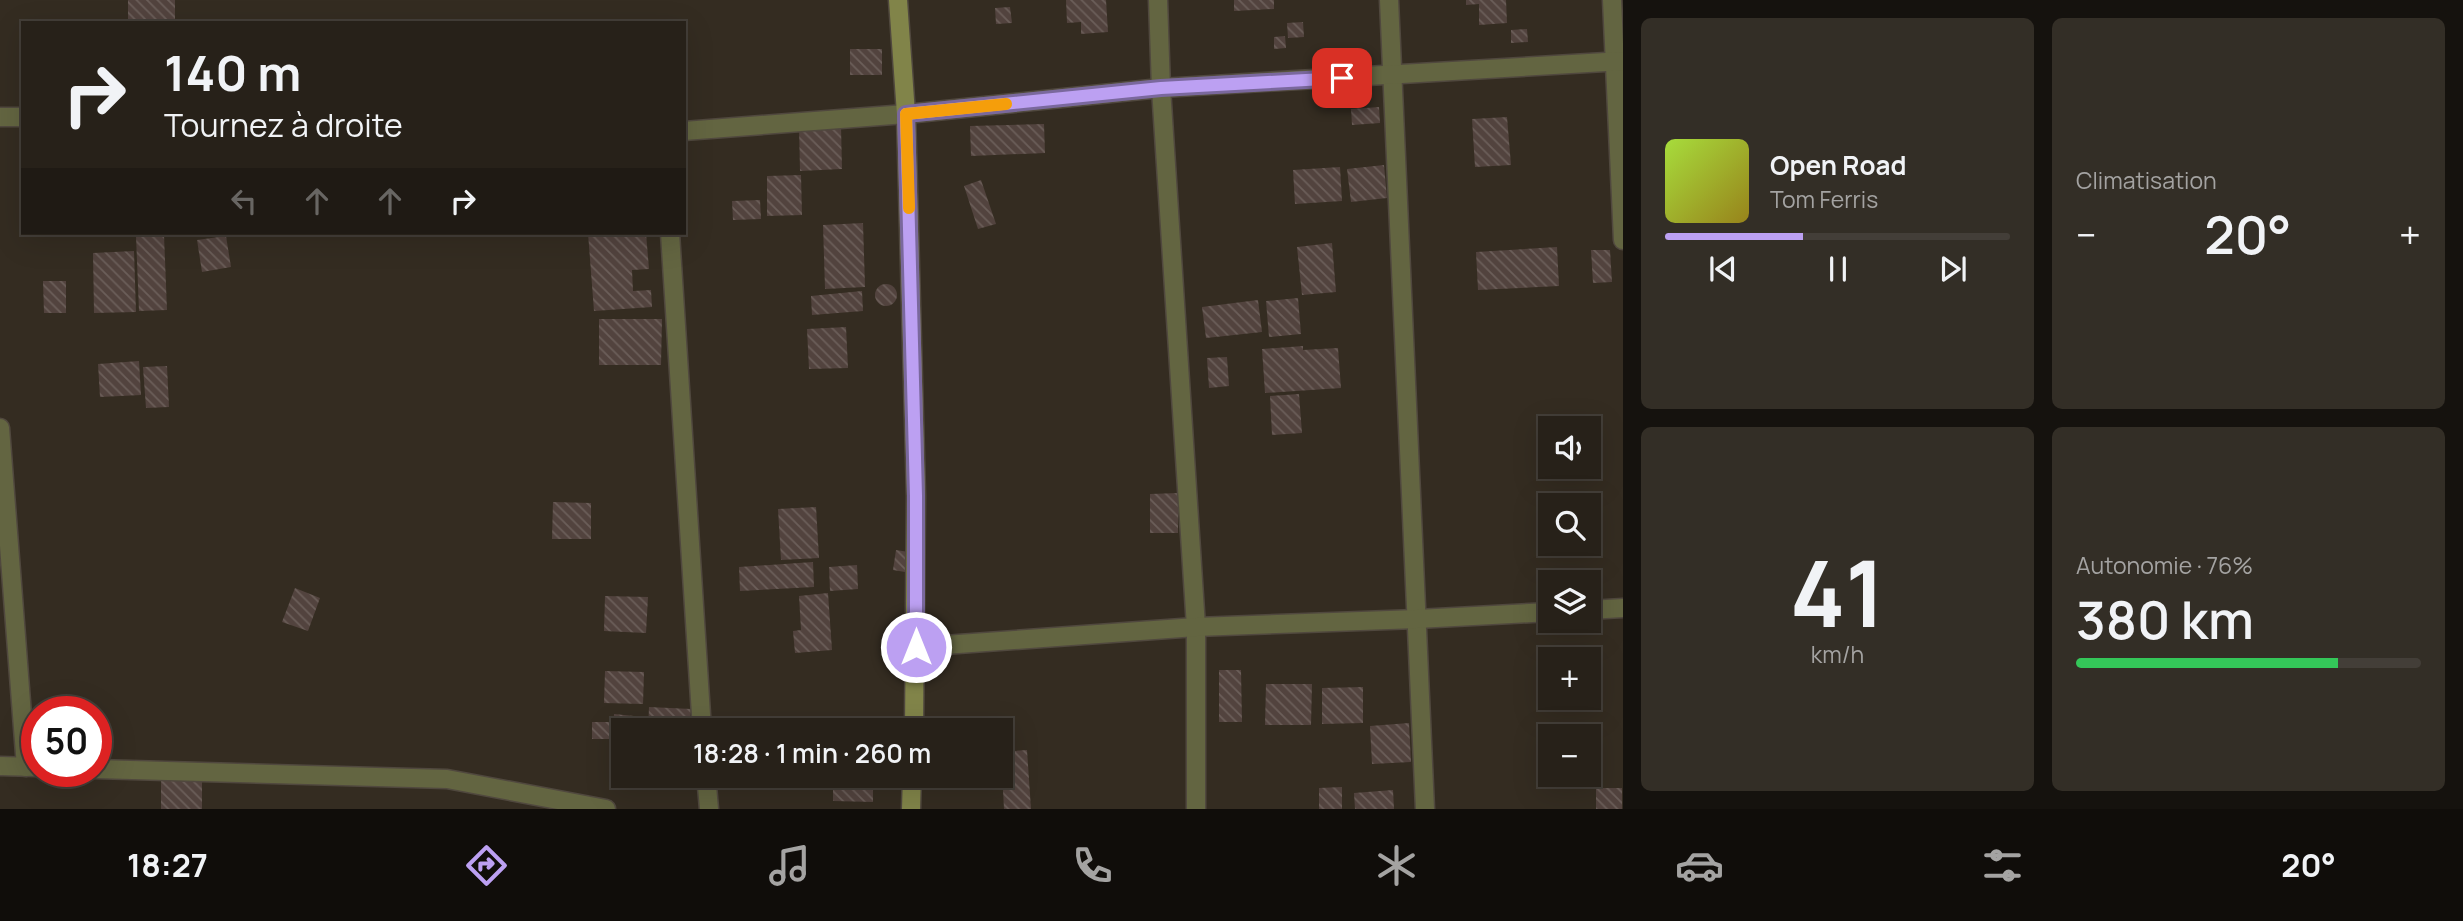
<!DOCTYPE html>
<html lang="fr">
<head>
<meta charset="utf-8">
<style>
	body { margin:0; font-family:Manrope,sans-serif; background:#332e26; color:#f1f3f6; height:100vh; display:flex; flex-direction:column; font-size:26px; white-space:nowrap }
	* { box-sizing:border-box; margin:0 }
	p { font-size:23px; color:#a4a3a2 }
	.icon { flex:none; width:38px; height:38px; fill:none; stroke:currentColor; stroke-width:2; stroke-linecap:round; stroke-linejoin:round }
	.map { position:relative; flex:1; overflow:hidden }
	.drawer { display:flex; flex-direction:column; gap:18px; padding:18px; background:#15120e; width:840px }
	.drawer>* { flex:none }
	.hud { position:absolute; left:21px; top:21px; width:665px; height:214px; border-radius:0px; box-shadow:0 7px 28px #0002,0 0 0 2px #433e38; background:#272119; color:#f1f3f6; overflow:hidden }
	.buttons { position:absolute; left:1538px; top:416px; display:grid; gap:14px }
	.buttons a { display:grid; place-items:center; width:63px; height:63px; border-radius:0px; background:#272119; box-shadow:0 7px 28px #0002,0 0 0 2px #433e38; font-size:35px }
	.speed { position:absolute; left:21px; top:696px; display:flex; gap:14px; font-size:35px; font-weight:700; text-align:center }
	.speed>* { display:grid; place-content:center; width:91px; height:91px; border-radius:50%; background:#272119; box-shadow:0 7px 28px #0002,0 0 0 2px #433e38; line-height:1 }
	.speed .limit { border:10px solid #d22; background:#fff; color:#111 }
	.pin { position:absolute; display:grid; place-items:center; width:60px; height:60px; color:#fff; margin:-30px; border-radius:14px; box-shadow:0 4px 10px #0006 }
	.me { position:absolute; width:77px; margin:-38px; rotate:0deg; stroke-linejoin:round; filter:drop-shadow(0 0 5px #0008) }
	.turn { display:flex; align-items:center; gap:24px; height:147px; padding:0 28px; font-size:32px }
	.turn .icon { width:91px; height:91px; stroke-width:2.5 }
	.turn b { display:block; font-size:49px; line-height:60px }
	.lanes { display:flex; align-items:center; height:66px; padding:0 28px; background:#0003; justify-content:center; gap:35px; direction:ltr }
	.lanes .off { opacity:.35 }
	.big { font-size:52px; font-weight:600; line-height:1.1 }
	.drawer .card { flex:1; display:flex; flex-direction:column; justify-content:center; gap:10px; min-width:0; padding:0 24px; border-radius:10px; background:#332e26 }
	.drawer .dial { align-items:center; gap:0 }
	.dial b { font-size:91px; line-height:1 }
	.song { display:flex; align-items:center; gap:21px }
	.cover { width:84px; height:84px; border-radius:10px; background:linear-gradient(135deg,hsl(80 70% 55%),hsl(50 70% 35%)) }
	.played { height:7px; border-radius:4px; background:linear-gradient(90deg,#bca0f2 40%,#433e38 40%) }
	.keys { display:flex; justify-content:space-around; direction:ltr }
	.heat { display:flex; justify-content:space-between; align-items:center; font-size:38px; direction:ltr }
	.charge { height:10px; border-radius:5px; background:linear-gradient(90deg,#34c759 76%,#433e38 0) }
	.drawer .tiles { flex:1; display:grid; gap:18px; grid-template-columns:repeat(2,1fr) }
	.trip { position:absolute; left:611px; top:718px; width:402px; height:70px; border-radius:0px; background:#272119; box-shadow:0 7px 28px #0002,0 0 0 2px #433e38; font-weight:600; line-height:70px; text-align:center }
	.tabs { display:flex; height:112px; justify-content:space-around; align-items:center; background:#100d0a; color:#a4a3a2 }
	.tabs .icon { width:49px; height:49px }
	.tabs .selected { color:#bca0f2 }
	.tabs b { font-size:32px; color:#f1f3f6 }
	main { display:flex; flex:1; min-height:0 }
	.map>svg:first-child { display:block }
</style>
</head>
<body>
<main>
<div class="map">
<svg width="1623" height="809" viewBox="0 0 1623 809">
	<defs>
		<pattern id="building-back-hatch" width="6" height="6" patternUnits="userSpaceOnUse" patternTransform="scale(1.75)"><rect width="6" height="6" fill="#52433e"/><path d="M-1 5l2 2M0 0l6 6M5-1l2 2" fill="none" stroke="#6b5e59"/></pattern>
	</defs>
	<rect width="100%" height="100%" fill="#342c21"/>
	<g fill="url(#building-back-hatch)">
		<rect x="128" y="0" width="47" height="23"/>
		<path d="M1066,0H1106L1108,32L1081,34V22L1067,23Z"/>
		<path d="M1234,0H1274V9L1234,11Z"/>
		<path d="M1466,0H1506L1507,23L1479,25V4L1466,5Z"/>
		<path d="M1010,7L1012,23L996,24L995,8Z"/>
		<path d="M1303,22L1304,37L1288,38L1287,23Z"/>
		<path d="M1527,29L1528,42L1511,43V30Z"/>
		<path d="M1285,36L1286,48L1274,49V37Z"/>
		<rect x="850" y="49" width="32" height="26"/>
		<path d="M1379,107L1380,123L1352,125L1351,109Z"/>
		<path d="M1507,117L1511,165L1475,167L1472,119Z"/>
		<path d="M1044,124L1045,153L971,156L970,126Z"/>
		<path d="M841,126L842,169L800,171L799,128Z"/>
		<path d="M1384,165L1387,198L1351,202L1347,169Z"/>
		<path d="M1340,167L1342,201L1295,204L1293,170Z"/>
		<path d="M801,175L802,215L767,216V176Z"/>
		<path d="M981,180L996,224L978,229L964,186Z"/>
		<path d="M760,200L761,219L733,220L732,201Z"/>
		<path d="M863,223L865,287L825,289L823,225Z"/>
		<path d="M588,233H646L649,269L632,270L633,291L651,290L652,307L594,311Z"/>
		<path d="M164,235L167,310L139,311L136,236Z"/>
		<path d="M226,236L231,267L202,272L197,240Z"/>
		<path d="M1332,243L1336,292L1302,295L1297,247Z"/>
		<path d="M1557,247L1559,286L1478,290L1476,252Z"/>
		<path d="M1591,250H1610L1612,282L1593,283Z"/>
		<path d="M134,251L136,312L94,313L93,253Z"/>
		<path d="M43,281H66V313H44Z"/>
		<circle cx="886" cy="295" r="11"/>
		<path d="M862,291L863,311L812,315L811,296Z"/>
		<path d="M1298,298L1301,334L1269,337L1266,301Z"/>
		<path d="M1258,300L1262,332L1206,338L1202,307Z"/>
		<path d="M599,319H662L661,365H599Z"/>
		<path d="M846,327L848,368L809,369L807,329Z"/>
		<path d="M1303,346V350L1338,348L1341,388L1265,393L1262,349Z"/>
		<path d="M1227,357L1229,386L1209,388L1207,358Z"/>
		<path d="M139,361L141,395L100,397L98,364Z"/>
		<path d="M167,366L169,407L146,408L143,367Z"/>
		<path d="M1299,394L1302,433L1272,435L1270,396Z"/>
		<path d="M1178,493V533H1150V494Z"/>
		<path d="M553,502L591,503V539H552Z"/>
		<path d="M816,507L819,558L781,560L778,509Z"/>
		<path d="M896,550L915,553L911,573L893,570Z"/>
		<path d="M813,562L814,587L740,591L739,567Z"/>
		<path d="M857,565L858,589L830,591L829,567Z"/>
		<path d="M295,588L320,598L308,631L282,622Z"/>
		<path d="M828,593L832,650L795,653L793,631L801,630L799,596Z"/>
		<path d="M605,596L648,597L646,633L604,631Z"/>
		<path d="M1219,670H1241L1242,722H1219Z"/>
		<path d="M605,671L644,672L643,704L604,703Z"/>
		<path d="M1266,684H1312L1311,725H1265Z"/>
		<path d="M1363,687V723L1322,724V688Z"/>
		<path d="M649,707L691,709L689,730H648Z"/>
		<path d="M614,714L644,717L643,730H623V740H613Z"/>
		<rect x="592" y="722" width="17" height="17"/>
		<path d="M1409,723L1411,762L1372,764L1370,726Z"/>
		<path d="M1595,726L1597,755L1589,756V737H1557L1556,729Z"/>
		<path d="M1027,750L1031,809H1004L1001,752Z"/>
		<path d="M161,773L202,774V809H161Z"/>
		<path d="M772,775H820V786L772,785Z"/>
		<path d="M833,775H873V802L833,801Z"/>
		<path d="M1342,787V809H1319V788Z"/>
		<rect x="1596" y="788" width="26" height="21"/>
		<path d="M1393,790L1394,809H1355L1354,793Z"/>
	</g>
	<g fill="none" stroke-linecap="round" stroke-linejoin="round">
		<defs>
			<g id="minor">
				<path d="M1158,0L1161,88L1196,627V809"/>
				<path d="M1389,0L1425,809"/>
				<path d="M1612,0L1623,240"/>
				<path d="M0,117H23"/>
				<path d="M684,131L906,114L1161,88L1623,61"/>
				<path d="M670,233L702,730"/>
				<path d="M0,428L26,767"/>
				<path d="M1589,610L1623,608"/>
				<path d="M916,647L1196,627L1417,619L1550,612"/>
				<path d="M0,766L37,767"/>
				<path d="M96,769L447,779L606,809"/>
				<path d="M706,775L709,809"/>
			</g>
			<g id="secondary">
				<path d="M898,0L906,114L916,496L914,730"/>
				<path d="M911,809L912,775"/>
			</g>
		</defs>
		<use href="#minor" stroke="#50483e" stroke-width="21"/>
		<use href="#secondary" stroke="#50483e" stroke-width="21"/>
		<use href="#minor" stroke="#636541" stroke-width="18"/>
		<use href="#secondary" stroke="#818449" stroke-width="18"/>
	</g>
	<g fill="none" stroke-linecap="round" stroke-linejoin="round">
		<defs>
			<path id="route" d="M916,647V496L906,114L1161,88L1342,78"/>
		</defs>
		<use href="#route" stroke="#7a689d" stroke-width="18"/>
		<use href="#route" stroke="#bca0f2" stroke-width="12"/>
		<path stroke="#f59e0b" stroke-width="12" d="M909,208L906,114L1006,104"/>
	</g>
</svg>
<div class="buttons">
<a><svg class="icon" aria-label="sound" viewBox="0 0 24 24"><path d="M4 9h4l5-4v14l-5-4H4zM17 9q2 3 0 6"/></svg></a>
<a><svg class="icon" aria-label="search" viewBox="0 0 24 24"><circle cx="10" cy="10" r="6"/><path d="M15 15l6 6"/></svg></a>
<a><svg class="icon" aria-label="layers" viewBox="0 0 24 24"><path d="M12 4l9 5-9 5-9-5zM3 14l9 5 9-5"/></svg></a>
<a>+</a>
<a>−</a>
</div>
<div class="speed"><div class="limit">50</div></div>
<div class="pin" style="left:1342px;top:78px;background:#d93025"><svg class="icon" aria-label="arrive" viewBox="0 0 24 24"><path d="M6 21V4h12l-3 4 3 4H6"/></svg></div>
<svg class="me" style="left:916px;top:647px" viewBox="-20 -20 40 40"><circle r="17" fill="#bca0f2" stroke="#fff" stroke-width="3"/><path d="M0-11L8 9 0 5-8 9z" fill="#fff"/></svg>
<div class="trip">18:28 · 1 min · 260 m</div>
<div class="hud">
<div class="turn"><svg class="icon" aria-label="right" viewBox="0 0 24 24"><path d="M7 20v-9h11M14 6l5 5-5 5"/></svg><div><b>140 m</b>Tournez à droite</div></div>
<div class="lanes"><svg class="icon off" aria-label="left" viewBox="0 0 24 24"><path d="M17 20v-9H6M10 6l-5 5 5 5"/></svg><svg class="icon off" aria-label="ahead" viewBox="0 0 24 24"><path d="M12 20V5M6 11l6-6 6 6"/></svg><svg class="icon off" aria-label="ahead" viewBox="0 0 24 24"><path d="M12 20V5M6 11l6-6 6 6"/></svg><svg class="icon" aria-label="right" viewBox="0 0 24 24"><path d="M7 20v-9h11M14 6l5 5-5 5"/></svg></div>
</div>
</div>
<section class="drawer">
<div class="tiles">
<div class="card">
<div class="song"><i class="cover"></i><div><b>Open Road</b><p>Tom Ferris</p></div></div>
<div class="played"></div>
<div class="keys"><svg class="icon" aria-label="previous" viewBox="0 0 24 24"><path d="M18 5L8 12l10 7zM5 5v14"/></svg><svg class="icon" aria-label="pause" viewBox="0 0 24 24"><path d="M8 5v14M16 5v14"/></svg><svg class="icon" aria-label="next" viewBox="0 0 24 24"><path d="M6 5l10 7-10 7zM19 5v14"/></svg></div>
</div>
<div class="card"><p>Climatisation</p>
<div class="heat"><a>−</a><b class="big">20°</b><a>+</a></div>
</div>
<div class="card dial"><b>41</b><p>km/h</p></div>
<div class="card"><p>Autonomie · 76%</p><b class="big">380 km</b><div class="charge"></div></div>
</div>
</section>
</main>
<nav class="tabs">
<b>18:27</b>
<svg class="icon selected" aria-label="directions" viewBox="0 0 24 24"><path d="M12 3l9 9-9 9-9-9zM9 14v-3h6M13 9l2 2-2 2"/></svg>
<svg class="icon" aria-label="music" viewBox="0 0 24 24"><path d="M9 18V5l10-2v13"/><circle cx="6" cy="18" r="3"/><circle cx="16" cy="16" r="3"/></svg>
<svg class="icon" aria-label="phone" viewBox="0 0 24 24"><path d="M5 4h4l2 5-3 2q2 4 5 5l2-3 5 2v4C11 20 4 13 5 4z"/></svg>
<svg class="icon" aria-label="climate" viewBox="0 0 24 24"><path d="M12 3v18M4 7l16 10M4 17L20 7"/></svg>
<svg class="icon" aria-label="car" viewBox="0 0 24 24"><path d="M5 17H2v-5l4-1 3-4h7l3 4 3 1v5h-3M9 17h6M6 11h13"/><circle cx="7" cy="17" r="2"/><circle cx="17" cy="17" r="2"/></svg>
<svg class="icon" aria-label="filters" viewBox="0 0 24 24"><path d="M4 7h16M4 17h16"/><circle cx="9" cy="7" r="2"/><circle cx="15" cy="17" r="2"/></svg>
<b>20°</b>
</nav>
</body>
</html>
